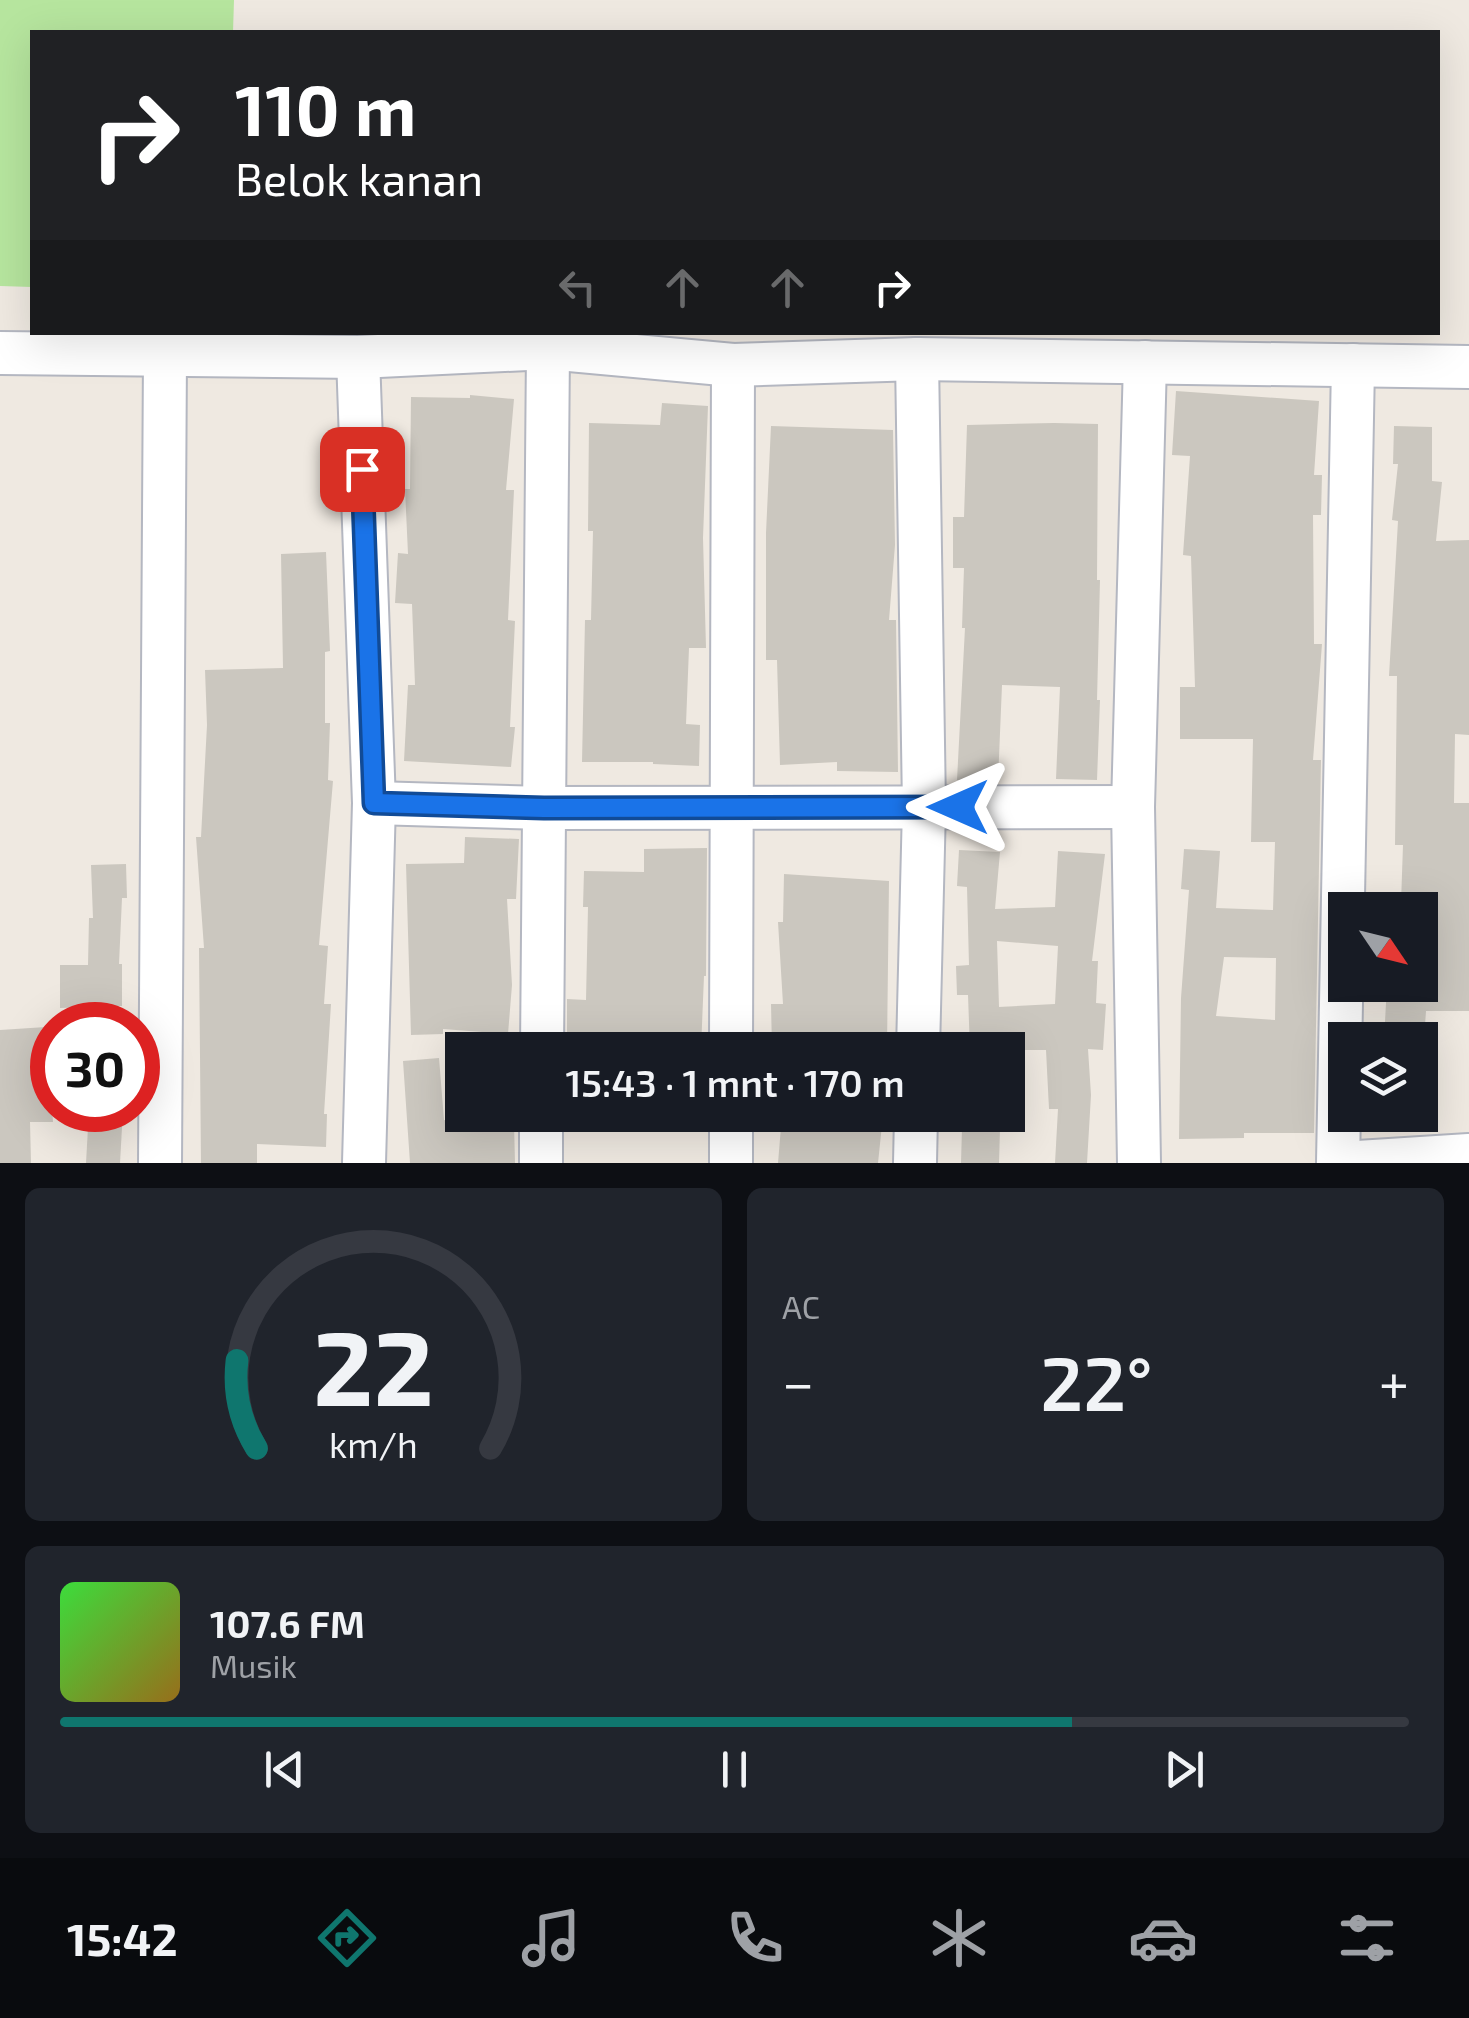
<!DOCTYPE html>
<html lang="id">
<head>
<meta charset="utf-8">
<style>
	body { margin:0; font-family:"Exo 2",sans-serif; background:#20242c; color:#f1f3f6; height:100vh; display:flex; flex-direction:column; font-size:38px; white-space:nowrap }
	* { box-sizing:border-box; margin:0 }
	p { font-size:32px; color:#9ea1a6 }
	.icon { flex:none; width:55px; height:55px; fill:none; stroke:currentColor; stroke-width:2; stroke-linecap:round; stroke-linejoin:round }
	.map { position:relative; height:1163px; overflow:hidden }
	.sheet { display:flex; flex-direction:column; gap:25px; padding:25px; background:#0d0f14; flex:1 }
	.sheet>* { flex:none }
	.top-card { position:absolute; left:30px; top:30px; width:1410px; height:305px; border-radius:0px; box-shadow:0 10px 40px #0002; background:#202124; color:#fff; overflow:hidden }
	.needle { width:65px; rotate:125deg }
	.controls { position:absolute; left:1328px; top:892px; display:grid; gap:20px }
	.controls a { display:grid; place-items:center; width:110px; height:110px; border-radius:0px; background:#171b24; box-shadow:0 10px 40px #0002; font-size:50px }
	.speed { position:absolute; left:30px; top:1002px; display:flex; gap:20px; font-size:50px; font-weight:700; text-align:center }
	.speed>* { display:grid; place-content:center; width:130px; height:130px; border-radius:50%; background:#171b24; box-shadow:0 10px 40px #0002; line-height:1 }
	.speed .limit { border:15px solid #d22; background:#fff; color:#111 }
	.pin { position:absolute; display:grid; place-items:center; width:85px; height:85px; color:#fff; margin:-42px; border-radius:20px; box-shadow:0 5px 15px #0006 }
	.me { position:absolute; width:110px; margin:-55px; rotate:270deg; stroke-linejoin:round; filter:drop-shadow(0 0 8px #0008) }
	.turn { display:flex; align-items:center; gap:35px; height:210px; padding:0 40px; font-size:45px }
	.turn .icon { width:130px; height:130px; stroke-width:2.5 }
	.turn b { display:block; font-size:70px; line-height:85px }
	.lanes { display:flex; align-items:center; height:95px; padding:0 40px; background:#0003; justify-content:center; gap:50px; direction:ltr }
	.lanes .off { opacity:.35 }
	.big { font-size:75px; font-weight:600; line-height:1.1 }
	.sheet .tile { flex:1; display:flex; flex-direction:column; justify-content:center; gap:15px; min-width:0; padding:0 35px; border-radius:15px; background:#20242c }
	.sheet .dial { align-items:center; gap:0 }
	.dial svg { height:260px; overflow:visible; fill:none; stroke:#363941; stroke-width:7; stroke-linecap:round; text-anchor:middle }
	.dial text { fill:#f1f3f6; stroke:none }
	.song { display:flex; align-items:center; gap:30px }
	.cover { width:120px; height:120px; border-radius:15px; background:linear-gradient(135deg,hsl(120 70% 55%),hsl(40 70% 35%)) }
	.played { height:10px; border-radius:5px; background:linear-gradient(90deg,#0f766e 75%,#363941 75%) }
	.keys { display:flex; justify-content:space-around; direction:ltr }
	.heat { display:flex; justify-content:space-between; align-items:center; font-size:55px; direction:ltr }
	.sheet .tiles { flex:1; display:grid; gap:25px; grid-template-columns:1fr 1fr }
	.tile:last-child { grid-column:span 2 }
	.trip { position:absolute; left:445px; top:1032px; width:580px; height:100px; border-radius:0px; background:#171b24; box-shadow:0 10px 40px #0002; font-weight:600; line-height:100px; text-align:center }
	.dock { display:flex; height:160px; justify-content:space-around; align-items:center; background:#090b0e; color:#9ea1a6 }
	.dock .icon { width:70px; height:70px }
	.dock .on { color:#0f766e }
	.dock b { font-size:45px; color:#f1f3f6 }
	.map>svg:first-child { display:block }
</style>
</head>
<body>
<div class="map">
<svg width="1469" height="1163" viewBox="0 0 1469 1163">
	<rect width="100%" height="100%" fill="#efe9e1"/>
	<path fill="#b6e59e" d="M0,0H234L233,32H32V287L0,286Z"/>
	<g fill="#cbc7bf" fill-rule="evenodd">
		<path d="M1176,391L1319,401L1314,475H1322L1321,515H1313L1314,644H1322L1313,760H1321L1314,1133H1244V1138L1179,1139L1181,998L1189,890L1181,889L1184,849L1220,851L1216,908L1273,910L1275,842H1251L1253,739H1180V687H1195L1191,556L1183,555L1190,456L1172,455ZM1224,957L1276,958L1275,1020L1216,1016Z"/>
		<path d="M470,395L514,399L506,490H514L508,620L515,621L510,727H515L511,767L404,761L408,685H415L412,604L395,603L398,553L408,554L405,489H410L411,397L470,398Z"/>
		<path d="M662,403L708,406L703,538L706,648H689L686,724L700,725L699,766L653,764V762H582L585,620H591L593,531H588L589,423L660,425Z"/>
		<path d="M1054,423L1098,424L1097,580H1100L1097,700H1100L1097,780L1056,779L1060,687L1002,685L998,781L957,780L965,628H962L964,568H953V517H964L967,425Z"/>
		<path d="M771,426L893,430L895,545L889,620H896L898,772L837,771V762L780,765L777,660H766V533Z"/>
		<path d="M1394,426L1432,427V481L1442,482L1436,541L1469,540V735L1455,734L1454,803H1469V1011H1426L1424,1040H1384L1387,985H1420V904L1401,903L1403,845H1395L1397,676H1389L1398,521L1392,520L1398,464H1393Z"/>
		<path d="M326,552L330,651L325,652V723H330L328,780L333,781L319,945L328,946L324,1004H331L324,1114H327L326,1147L257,1144V1163H201L199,948H204L196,837H201L207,725L205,670L283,668L281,554Z"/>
		<path d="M465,837L519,839L516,899H507L512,985L508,1034L443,1029V1034L411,1035L406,864L464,863Z"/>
		<path d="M707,848L706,976H704L701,1049L637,1047V1043L567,1039V999L586,1000L588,907H583L584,871L644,872V849Z"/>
		<path d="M959,850L1000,852L995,909L1055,907L1058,851L1105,854L1092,961H1098L1096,1003L1106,1004L1103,1050L1088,1049L1091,1095L1087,1163H1055L1058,1109H1049L1046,1050H970L968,995H957L956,966L969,965L967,887L957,886ZM997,941L1058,946L1055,1004L999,1007Z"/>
		<path d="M126,864L127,898H122L119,964H122V1006L60,1008V965H88L89,918H93L91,865Z"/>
		<path d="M784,874L889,881L887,1048H832V1045L772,1048L771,1004H783L778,922H783Z"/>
		<path d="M46,1027L53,1122H30L31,1163H0V1030Z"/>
		<path d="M439,1058L444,1120L468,1125L514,1123L515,1163H410L403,1061Z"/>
		<path d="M89,1110H123L120,1163H86Z"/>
		<path d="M782,1115H883L878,1163H778Z"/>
		<path d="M962,1128L1000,1129L999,1163H961Z"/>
	</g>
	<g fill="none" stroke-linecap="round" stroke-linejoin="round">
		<defs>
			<g id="minor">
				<path d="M0,353L358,357L548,348L733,365L917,359L1469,367"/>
				<path d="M358,357L374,803L364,1163"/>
				<path d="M917,359L924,807L918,1050"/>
				<path d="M374,803L544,808L1133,807"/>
				<path d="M542,1050L548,348"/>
				<path d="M731,1050L733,365"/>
				<path d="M160,1163L165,355"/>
				<path d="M541,1163V1115"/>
				<path d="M731,1163V1115"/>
				<path d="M915,1163L916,1115"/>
				<path d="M1139,1163L1133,807L1145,362"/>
				<path d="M1338,1163L1353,365"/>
				<path d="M1342,1163L1469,1155"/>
			</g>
		</defs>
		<use href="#minor" stroke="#b4b7c1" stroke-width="46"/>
		<use href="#minor" stroke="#fff" stroke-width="42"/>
	</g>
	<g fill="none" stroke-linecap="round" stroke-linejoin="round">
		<defs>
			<path id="route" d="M362,469L374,803L544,808L958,807"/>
		</defs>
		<use href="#route" stroke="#114b97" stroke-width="25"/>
		<use href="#route" stroke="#1a73e8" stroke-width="18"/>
	</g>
</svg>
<div class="controls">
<a><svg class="needle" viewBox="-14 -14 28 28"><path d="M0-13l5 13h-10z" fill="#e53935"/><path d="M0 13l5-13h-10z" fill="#9ea1a6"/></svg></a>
<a><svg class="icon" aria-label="layers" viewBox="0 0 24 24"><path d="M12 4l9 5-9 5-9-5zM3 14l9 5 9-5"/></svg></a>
</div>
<div class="speed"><div class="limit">30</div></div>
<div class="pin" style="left:362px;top:469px;background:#d93025"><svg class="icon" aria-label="arrive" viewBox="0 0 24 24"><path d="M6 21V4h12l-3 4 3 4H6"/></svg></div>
<svg class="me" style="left:958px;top:807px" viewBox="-20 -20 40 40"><path d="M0-17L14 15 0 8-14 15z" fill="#1a73e8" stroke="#fff" stroke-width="4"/></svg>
<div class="trip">15:43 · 1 mnt · 170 m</div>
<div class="top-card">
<div class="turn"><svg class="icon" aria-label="right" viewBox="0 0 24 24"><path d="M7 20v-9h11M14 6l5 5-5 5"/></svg><div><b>110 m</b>Belok kanan</div></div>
<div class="lanes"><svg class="icon off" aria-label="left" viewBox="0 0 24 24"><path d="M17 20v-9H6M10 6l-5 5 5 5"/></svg><svg class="icon off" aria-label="ahead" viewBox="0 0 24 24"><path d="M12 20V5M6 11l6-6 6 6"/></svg><svg class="icon off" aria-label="ahead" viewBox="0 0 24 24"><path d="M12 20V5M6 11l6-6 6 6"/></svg><svg class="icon" aria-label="right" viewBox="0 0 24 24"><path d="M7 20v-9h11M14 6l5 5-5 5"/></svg></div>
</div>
</div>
<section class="sheet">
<div class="tiles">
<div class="tile dial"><svg viewBox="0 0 100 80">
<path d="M14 69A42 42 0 1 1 86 69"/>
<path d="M14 69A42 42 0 0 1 8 42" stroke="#0f766e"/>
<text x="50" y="56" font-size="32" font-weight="700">22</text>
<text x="50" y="72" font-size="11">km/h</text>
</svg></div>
<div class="tile"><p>AC</p>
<div class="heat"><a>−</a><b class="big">22°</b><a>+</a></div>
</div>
<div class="tile">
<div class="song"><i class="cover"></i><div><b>107.6 FM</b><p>Musik</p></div></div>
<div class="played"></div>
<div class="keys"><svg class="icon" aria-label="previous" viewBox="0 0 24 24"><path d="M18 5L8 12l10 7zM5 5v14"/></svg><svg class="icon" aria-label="pause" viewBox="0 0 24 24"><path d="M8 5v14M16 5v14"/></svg><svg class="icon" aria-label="next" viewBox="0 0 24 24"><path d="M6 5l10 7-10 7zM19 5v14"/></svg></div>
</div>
</div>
</section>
<nav class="dock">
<b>15:42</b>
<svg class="icon on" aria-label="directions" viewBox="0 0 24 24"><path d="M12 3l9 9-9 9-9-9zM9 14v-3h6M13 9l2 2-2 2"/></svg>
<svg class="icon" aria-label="music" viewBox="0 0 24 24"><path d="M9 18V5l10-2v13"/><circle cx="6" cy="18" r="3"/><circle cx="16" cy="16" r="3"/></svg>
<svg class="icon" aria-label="phone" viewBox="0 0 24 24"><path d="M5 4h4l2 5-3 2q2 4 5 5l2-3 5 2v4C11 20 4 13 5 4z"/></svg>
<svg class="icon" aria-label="climate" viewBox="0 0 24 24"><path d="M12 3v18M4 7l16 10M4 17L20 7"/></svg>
<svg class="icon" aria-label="car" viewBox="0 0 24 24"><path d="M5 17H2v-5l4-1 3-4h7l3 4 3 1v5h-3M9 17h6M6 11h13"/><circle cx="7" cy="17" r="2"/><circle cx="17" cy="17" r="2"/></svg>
<svg class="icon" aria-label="filters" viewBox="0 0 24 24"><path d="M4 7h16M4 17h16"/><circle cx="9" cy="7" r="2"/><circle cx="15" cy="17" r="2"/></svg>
</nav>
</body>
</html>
